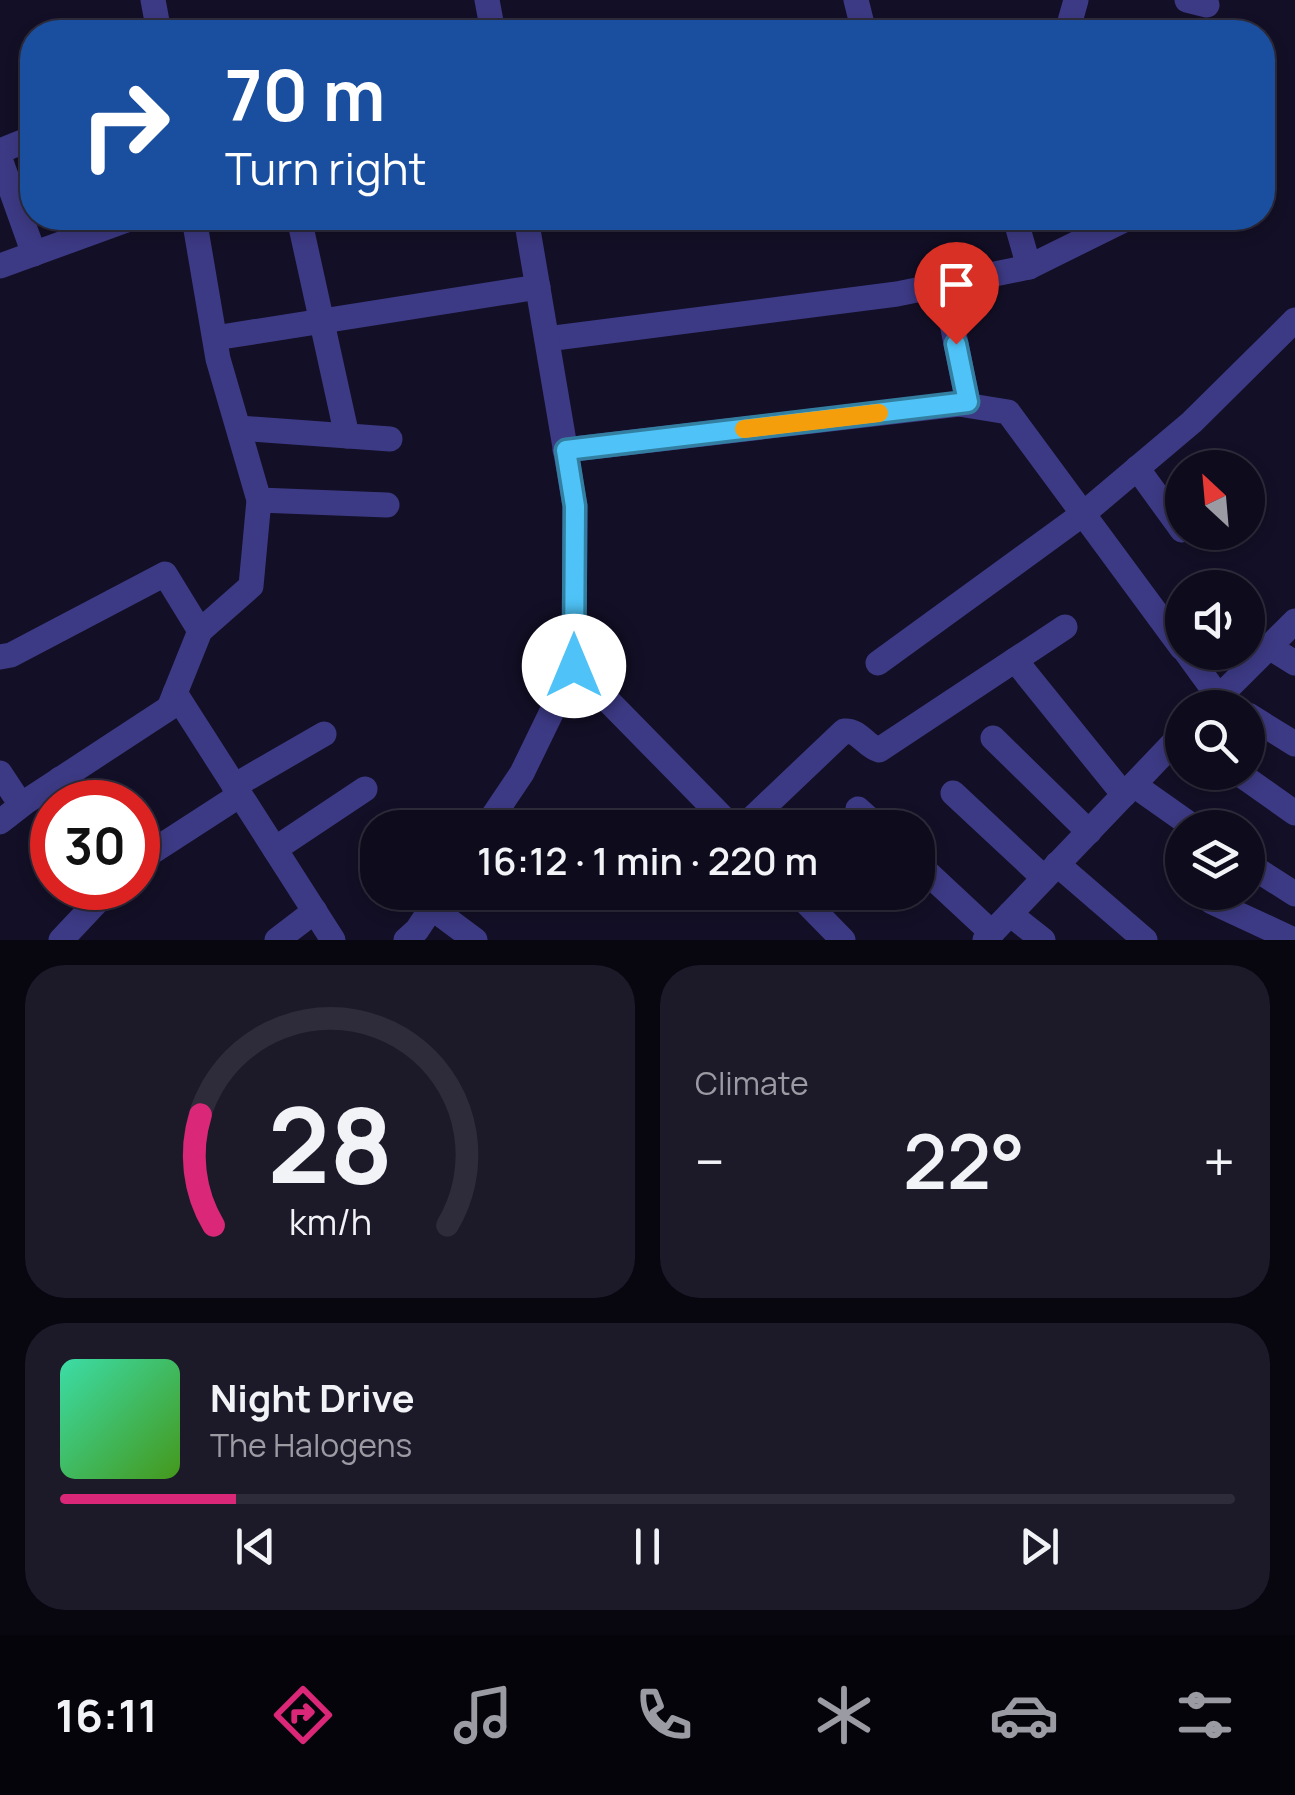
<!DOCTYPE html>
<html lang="en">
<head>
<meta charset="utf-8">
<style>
	body { margin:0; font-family:Manrope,sans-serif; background:#1c1929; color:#f1f3f6; height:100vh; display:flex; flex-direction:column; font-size:38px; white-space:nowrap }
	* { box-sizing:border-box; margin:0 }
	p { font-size:32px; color:#9b9ba3 }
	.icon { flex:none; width:55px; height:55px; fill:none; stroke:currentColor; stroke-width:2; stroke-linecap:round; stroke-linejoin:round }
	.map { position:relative; height:940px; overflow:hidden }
	.side { display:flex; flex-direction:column; gap:25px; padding:25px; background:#08060f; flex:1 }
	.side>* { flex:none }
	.banner { position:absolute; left:20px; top:20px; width:1255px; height:210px; border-radius:40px; box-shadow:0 5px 15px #0003,0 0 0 2px #2e2b3b; background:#1a4fa0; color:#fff; overflow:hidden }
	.needle { width:65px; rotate:334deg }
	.controls { position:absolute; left:1165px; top:450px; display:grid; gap:20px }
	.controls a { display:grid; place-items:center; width:100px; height:100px; border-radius:50%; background:#0e0b1c; box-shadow:0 5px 15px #0003,0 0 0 2px #2e2b3b; font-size:50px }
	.speed { position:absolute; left:30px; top:780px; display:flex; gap:20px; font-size:50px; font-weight:700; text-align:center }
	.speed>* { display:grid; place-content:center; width:130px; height:130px; border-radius:50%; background:#0e0b1c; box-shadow:0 5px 15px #0003,0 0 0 2px #2e2b3b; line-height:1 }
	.speed .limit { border:15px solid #d22; background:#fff; color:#111 }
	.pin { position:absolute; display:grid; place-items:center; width:85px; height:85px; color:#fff; margin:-102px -42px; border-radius:50% 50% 50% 0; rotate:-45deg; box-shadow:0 0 10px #0007 }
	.pin .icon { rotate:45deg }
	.me { position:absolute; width:110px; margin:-55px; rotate:0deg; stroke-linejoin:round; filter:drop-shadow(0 0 8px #0008) }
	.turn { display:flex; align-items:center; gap:35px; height:210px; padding:0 40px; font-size:45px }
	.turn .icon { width:130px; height:130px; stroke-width:2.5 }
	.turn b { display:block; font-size:70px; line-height:85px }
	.big { font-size:75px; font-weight:600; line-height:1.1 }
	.side .tile { flex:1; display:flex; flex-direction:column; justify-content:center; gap:15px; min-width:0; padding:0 35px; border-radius:40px; background:#1c1929 }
	.side .dial { align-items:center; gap:0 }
	.dial svg { height:260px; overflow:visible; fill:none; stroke:#2e2b3b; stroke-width:7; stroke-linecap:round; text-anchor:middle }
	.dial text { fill:#f1f3f6; stroke:none }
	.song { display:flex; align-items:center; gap:30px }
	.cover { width:120px; height:120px; border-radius:15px; background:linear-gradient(135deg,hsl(160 70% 55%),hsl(100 70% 35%)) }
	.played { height:10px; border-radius:5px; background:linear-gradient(90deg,#db2777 15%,#2e2b3b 15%) }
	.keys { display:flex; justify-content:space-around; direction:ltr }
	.heat { display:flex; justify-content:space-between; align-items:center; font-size:55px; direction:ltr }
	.side .tiles { flex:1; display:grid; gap:25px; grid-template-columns:1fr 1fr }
	.tile:last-child { grid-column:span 2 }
	.trip { position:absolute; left:360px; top:810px; width:575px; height:100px; border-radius:40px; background:#0e0b1c; box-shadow:0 5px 15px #0003,0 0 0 2px #2e2b3b; font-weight:600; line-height:100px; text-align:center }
	.tabs { display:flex; height:160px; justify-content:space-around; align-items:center; background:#06040b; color:#9b9ba3 }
	.tabs .icon { width:70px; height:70px }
	.tabs .selected { color:#db2777 }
	.tabs b { font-size:45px; color:#f1f3f6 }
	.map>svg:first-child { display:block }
</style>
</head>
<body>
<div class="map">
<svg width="1295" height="940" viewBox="0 0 1295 940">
	<rect width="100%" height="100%" fill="#130f26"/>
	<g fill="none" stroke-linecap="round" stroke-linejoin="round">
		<g stroke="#3d3a85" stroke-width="25">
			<path d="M153,0L159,32"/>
			<path d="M487,0L493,32"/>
			<path d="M856,0L864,32"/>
			<path d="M1187,0L1207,5"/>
			<path d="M1067,32L1076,0"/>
			<path d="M0,151L32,138"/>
			<path d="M0,159L34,254"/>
			<path d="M299,218L347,436"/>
			<path d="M526,220L555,218"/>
			<path d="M0,266L132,218"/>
			<path d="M1029,267L1128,218"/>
			<path d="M215,338L538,287"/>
			<path d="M547,339L897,294L1029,267L1015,218"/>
			<path d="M959,404L1008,412L1182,648"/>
			<path d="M239,428L390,439"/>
			<path d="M565,450L968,403L944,284"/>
			<path d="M1137,468L1182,530"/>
			<path d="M259,500L387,505"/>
			<path d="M1269,647L1295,663"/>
			<path d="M1186,652L1218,696L1236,708"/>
			<path d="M0,657L11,655L165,574L200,631"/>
			<path d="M1015,660L1124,795"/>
			<path d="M878,663L1083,514L1192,422L1295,320"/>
			<path d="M574,666L733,828"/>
			<path d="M175,693L333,940"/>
			<path d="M1208,708L1295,621"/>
			<path d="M1248,715L1295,744"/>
			<path d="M993,738L1089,832"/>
			<path d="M1237,772L1295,813"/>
			<path d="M0,773L21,805"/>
			<path d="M60,779L76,802"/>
			<path d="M1134,785L1195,828"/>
			<path d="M234,786L324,734"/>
			<path d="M953,793L1044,878"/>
			<path d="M858,809L879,828"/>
			<path d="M0,822L27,801L169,708L200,631L251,586L259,500L218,359L194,218"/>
			<path d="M485,828L522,773L574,666L575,506L526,218"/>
			<path d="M742,828L844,731C860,730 865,746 879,750L1065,627"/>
			<path d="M275,849L365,789"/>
			<path d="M138,861L240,795"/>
			<path d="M918,864L992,933"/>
			<path d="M1057,864L1145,940"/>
			<path d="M1248,864L1295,894"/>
			<path d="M796,892L843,940"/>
			<path d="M1212,902L1294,940"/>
			<path d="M432,908L475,940"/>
			<path d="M1010,914L1043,940"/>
			<path d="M61,940L110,888"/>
			<path d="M277,940L315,911"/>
			<path d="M406,940L417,930L442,892"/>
			<path d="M985,940L1182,734"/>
		</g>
	</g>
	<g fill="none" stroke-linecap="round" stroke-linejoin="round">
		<defs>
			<path id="route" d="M574,666L575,506L566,450L968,402L956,344"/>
		</defs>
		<use href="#route" stroke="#337fa1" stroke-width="25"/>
		<use href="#route" stroke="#4fc3f7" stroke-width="18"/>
		<path stroke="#f59e0b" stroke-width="18" d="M744,429L879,413"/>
	</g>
</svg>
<div class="controls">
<a><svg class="needle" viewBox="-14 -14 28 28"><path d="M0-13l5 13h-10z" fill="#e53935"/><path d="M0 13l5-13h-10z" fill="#9b9ba3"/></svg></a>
<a><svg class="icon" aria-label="sound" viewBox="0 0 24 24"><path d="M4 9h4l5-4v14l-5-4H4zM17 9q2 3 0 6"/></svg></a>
<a><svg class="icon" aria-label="search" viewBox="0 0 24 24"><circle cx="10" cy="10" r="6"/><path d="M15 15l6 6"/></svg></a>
<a><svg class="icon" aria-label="layers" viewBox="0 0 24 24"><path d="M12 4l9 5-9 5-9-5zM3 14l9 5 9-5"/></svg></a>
</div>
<div class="speed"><div class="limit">30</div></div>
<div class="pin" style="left:956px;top:344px;background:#d93025"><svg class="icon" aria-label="arrive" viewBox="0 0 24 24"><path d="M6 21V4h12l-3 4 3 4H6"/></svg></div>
<svg class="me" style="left:574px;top:666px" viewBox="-20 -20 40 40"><circle r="19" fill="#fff"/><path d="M0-13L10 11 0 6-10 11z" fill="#4fc3f7"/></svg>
<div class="trip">16:12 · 1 min · 220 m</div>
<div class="banner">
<div class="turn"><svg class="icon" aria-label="right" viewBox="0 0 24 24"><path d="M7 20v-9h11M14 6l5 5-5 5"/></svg><div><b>70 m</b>Turn right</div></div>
</div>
</div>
<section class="side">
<div class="tiles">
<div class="tile dial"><svg viewBox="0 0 100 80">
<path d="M14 69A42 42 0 1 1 86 69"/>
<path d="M14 69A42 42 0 0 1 10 35" stroke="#db2777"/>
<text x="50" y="56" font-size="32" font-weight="700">28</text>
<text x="50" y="72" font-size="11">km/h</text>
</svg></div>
<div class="tile"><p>Climate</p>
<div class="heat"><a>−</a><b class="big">22°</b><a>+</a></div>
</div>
<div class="tile">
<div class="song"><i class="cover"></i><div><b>Night Drive</b><p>The Halogens</p></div></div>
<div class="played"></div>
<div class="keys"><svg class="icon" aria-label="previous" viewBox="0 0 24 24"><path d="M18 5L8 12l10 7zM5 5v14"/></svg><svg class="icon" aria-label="pause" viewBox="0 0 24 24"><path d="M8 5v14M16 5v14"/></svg><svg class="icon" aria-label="next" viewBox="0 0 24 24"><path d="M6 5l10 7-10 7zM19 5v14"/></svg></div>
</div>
</div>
</section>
<nav class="tabs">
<b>16:11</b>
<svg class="icon selected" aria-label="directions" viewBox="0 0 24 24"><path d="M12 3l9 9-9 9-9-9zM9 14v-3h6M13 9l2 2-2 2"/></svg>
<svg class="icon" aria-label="music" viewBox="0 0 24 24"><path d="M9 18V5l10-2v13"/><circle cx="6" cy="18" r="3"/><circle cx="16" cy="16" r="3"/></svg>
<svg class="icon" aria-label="phone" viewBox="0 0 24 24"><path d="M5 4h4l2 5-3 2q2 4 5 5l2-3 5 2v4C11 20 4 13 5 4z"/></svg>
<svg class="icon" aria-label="climate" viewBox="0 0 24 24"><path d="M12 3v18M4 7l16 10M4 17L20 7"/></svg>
<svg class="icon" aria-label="car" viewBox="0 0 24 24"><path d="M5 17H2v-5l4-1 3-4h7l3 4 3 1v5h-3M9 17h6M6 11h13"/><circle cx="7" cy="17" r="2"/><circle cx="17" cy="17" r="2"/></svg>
<svg class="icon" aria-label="filters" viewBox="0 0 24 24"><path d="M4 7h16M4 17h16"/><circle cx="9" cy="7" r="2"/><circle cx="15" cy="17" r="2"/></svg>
</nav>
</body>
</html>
